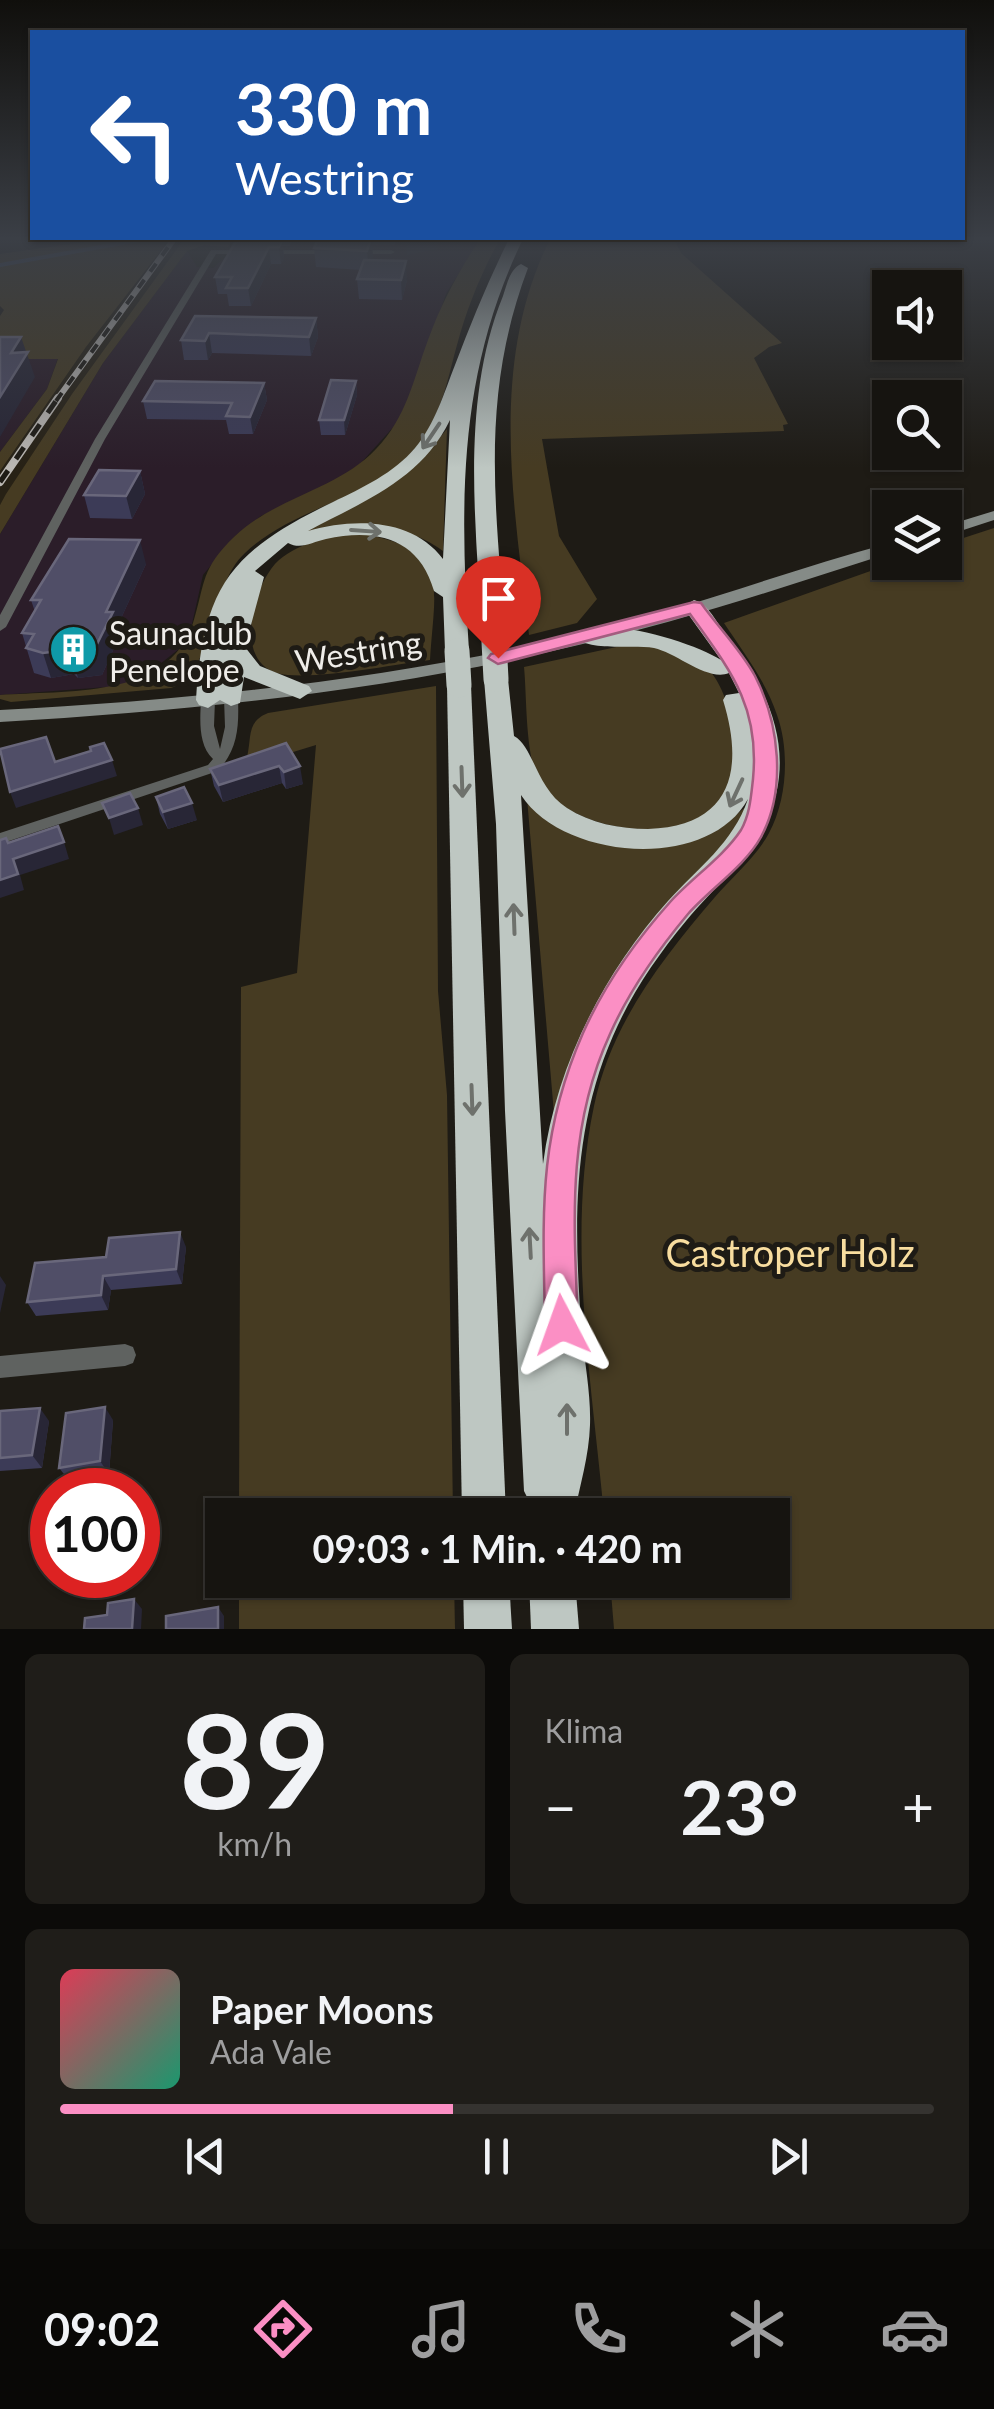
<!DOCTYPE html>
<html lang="de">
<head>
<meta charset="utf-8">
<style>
	body { margin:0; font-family:Lato,sans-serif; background:#1f1d19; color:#f1f3f6; height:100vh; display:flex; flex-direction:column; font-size:38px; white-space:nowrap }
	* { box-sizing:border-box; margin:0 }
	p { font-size:32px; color:#9e9e9f }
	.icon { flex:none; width:55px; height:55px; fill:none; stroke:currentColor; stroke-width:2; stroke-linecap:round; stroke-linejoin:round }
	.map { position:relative; height:1629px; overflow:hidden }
	.side { display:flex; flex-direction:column; gap:25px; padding:25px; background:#0c0b09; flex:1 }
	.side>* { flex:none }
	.top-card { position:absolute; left:30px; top:30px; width:935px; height:210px; border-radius:0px; box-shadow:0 2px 8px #0004,0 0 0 2px #353330; background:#1a4fa0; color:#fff; overflow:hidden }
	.controls { position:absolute; left:872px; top:270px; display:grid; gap:20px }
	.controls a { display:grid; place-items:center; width:90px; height:90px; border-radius:0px; background:#161410; box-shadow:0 2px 8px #0004,0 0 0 2px #353330; font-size:50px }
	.speed { position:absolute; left:30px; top:1468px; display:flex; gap:20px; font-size:50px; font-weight:700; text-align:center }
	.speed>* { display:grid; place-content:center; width:130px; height:130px; border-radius:50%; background:#161410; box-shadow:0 2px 8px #0004,0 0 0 2px #353330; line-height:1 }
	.speed .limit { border:15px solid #d22; background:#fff; color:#111 }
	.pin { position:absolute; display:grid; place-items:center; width:85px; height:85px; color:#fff; margin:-102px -42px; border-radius:50% 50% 50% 0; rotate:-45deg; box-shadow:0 0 10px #0007 }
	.pin .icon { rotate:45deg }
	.me { position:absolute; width:110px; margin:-55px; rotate:356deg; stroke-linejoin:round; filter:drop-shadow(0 0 8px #0008) }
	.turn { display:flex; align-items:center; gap:35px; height:210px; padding:0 40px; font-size:45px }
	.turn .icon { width:130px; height:130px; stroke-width:2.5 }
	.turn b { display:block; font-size:70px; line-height:85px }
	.big { font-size:75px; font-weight:700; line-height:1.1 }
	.side .tile { flex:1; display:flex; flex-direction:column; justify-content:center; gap:15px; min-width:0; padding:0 35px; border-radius:15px; background:#1f1d19 }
	.side .dial { align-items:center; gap:0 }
	.dial b { font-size:130px; line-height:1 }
	.song { display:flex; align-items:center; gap:30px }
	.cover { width:120px; height:120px; border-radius:15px; background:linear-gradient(135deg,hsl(350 70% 55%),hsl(160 70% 35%)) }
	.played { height:10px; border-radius:5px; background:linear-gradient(90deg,#fb8fc4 45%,#353330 45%) }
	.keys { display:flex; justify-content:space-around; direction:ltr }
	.heat { display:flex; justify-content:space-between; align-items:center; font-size:55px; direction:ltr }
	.side .tiles { flex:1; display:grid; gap:25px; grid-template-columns:1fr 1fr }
	.tile:last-child { grid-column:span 2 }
	.trip { position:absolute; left:205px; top:1498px; width:585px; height:100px; border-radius:0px; background:#161410; box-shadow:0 2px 8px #0004,0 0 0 2px #353330; font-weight:700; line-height:100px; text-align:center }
	.menu { display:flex; height:160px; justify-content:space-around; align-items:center; background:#090806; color:#9e9e9f }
	.menu .icon { width:70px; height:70px }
	.menu .selected { color:#fb8fc4 }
	.menu b { font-size:45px; color:#f1f3f6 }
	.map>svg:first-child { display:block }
</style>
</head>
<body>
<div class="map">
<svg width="994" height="1629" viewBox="0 0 994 1629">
	<rect width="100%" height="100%" fill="#1e1b15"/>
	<g fill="#2b1d29">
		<path d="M233,239H480L446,294L411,396L397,423L360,464L335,481L261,516L235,536L203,575L192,624L179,649L145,676L121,686L0,695V534L103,363L187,251L197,267L213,268L229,254Z"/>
		<path d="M58,358L47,389L0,452V359Z"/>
	</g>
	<path fill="#272115" d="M170,239H184L72,394L0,505V471L86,347Z"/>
	<g fill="#463b22">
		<path d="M107,239H170L86,347L0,471V452L47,389L58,359H0V316L4,310L0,306V254Z"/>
		<path d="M184,239H233L228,247L204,245L187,251L103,363L0,534V505L6,494L72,394Z"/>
		<path d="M480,239H500C481,273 467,308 457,345C448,377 443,409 423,438C382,499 296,504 245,553C207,588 216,673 171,688L11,702L0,699V695C65,690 168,700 193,623C206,581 200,570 235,536C276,497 337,490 376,449C407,417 413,380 428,340C441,304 458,272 480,239Z"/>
		<path d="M550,239H674L681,253L782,343L769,347L754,358L788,424L783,425L784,431L542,439L559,536L597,599L577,623L529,635C514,504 488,364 550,239Z"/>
		<path d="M447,429L443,551C393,514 340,530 283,539L422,459Z"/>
		<path d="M994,528V1629H614L610,1580H772V1515H604C592,1382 566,1238 594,1106C611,1024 662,959 715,897C731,878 757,856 769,833C787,800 790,751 777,715C766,681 743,652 724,623L893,563L945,562V544Z"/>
		<path d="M358,533C451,549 435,581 430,660C395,664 308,682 277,673C232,660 254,582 279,560C301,542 331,536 358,533Z"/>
		<path d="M645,645C667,650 693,653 709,670C735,698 746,778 718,806C677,847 567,831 539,781C525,755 527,698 524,667L621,646Z"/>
		<path d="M436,686L438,991L447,1095L453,1515H239L241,987L297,973L316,745L254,764L247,757C252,737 246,722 268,713Z"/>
		<path d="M527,798L549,818L697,838L717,830L752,802L756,803L676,902L556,1137Z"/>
		<path d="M239,1580H454L455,1629H239Z"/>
	</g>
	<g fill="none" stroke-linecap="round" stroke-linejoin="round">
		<path stroke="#404f6d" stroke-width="4" d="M0,265L145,239"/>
		<g fill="#5f6260" fill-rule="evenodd">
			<path d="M211,250H333L337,252L333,254H216L105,439L6,627L0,631V615L95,439Z"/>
			<path d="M356,250H391L395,252L391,254H353Z"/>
			<path d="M231,694L238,698C239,727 238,749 218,771L0,844V833L208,765L213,759C198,745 200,720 201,700L208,696L215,700L214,726L220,749L225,727L224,698Z"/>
			<path d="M125,1344L133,1347L136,1355L133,1363L125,1366L0,1378V1356Z"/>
		</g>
		<g fill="#858b87" fill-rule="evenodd">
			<path d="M994,511V520L945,536V526Z"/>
			<path d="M890,543V553C784,587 679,622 570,647C383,691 192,711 0,722V710C192,700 383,680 570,637C679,612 783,572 890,543Z"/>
		</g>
		<g fill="#bec7c2" fill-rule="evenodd">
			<path d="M509,239H523C457,375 460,504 469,651L457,658L445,651L443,597L434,591C419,538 376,528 326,539C312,542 301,550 288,543L255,571L264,577L245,647L260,666L309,686L312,691L300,699L244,677L240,703L231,706L220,700L208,708L199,705L196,700C203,586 231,551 333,502C362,488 394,473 415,448C435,424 444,393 455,365C471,323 488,281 509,239ZM450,420L443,559C412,518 354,518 308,531C364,501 421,480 450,420Z"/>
			<path d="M521,264L528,268C479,397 496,509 506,642L494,649L482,642C477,528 459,404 503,296C507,284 510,269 521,264Z"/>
			<path d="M694,600C706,603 713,616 720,626C754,670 785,719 779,777C772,842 724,875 686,921C657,956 631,994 613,1036C571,1132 574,1232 582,1335C585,1365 591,1395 590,1425C589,1456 580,1485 574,1515H530L532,1507L524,1491L505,1111L496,824L484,679L496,672L508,679L514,736C534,747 536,788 567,808C590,823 620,829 648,829C731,826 745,771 723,700L726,695L739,693L729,673C708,682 677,653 654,648C633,644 590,652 575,637C600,612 694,643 721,660L683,607ZM521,795C563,860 708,872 748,799C733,843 698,868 668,901C603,974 556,1066 543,1164Z"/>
			<path d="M459,677L471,685L506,1515H462L447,685Z"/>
			<path d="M463,1580H509L512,1629H464Z"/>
			<path d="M529,1580H575L579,1629H531Z"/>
		</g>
		<defs>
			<path id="rail-far1" d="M56,401L174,239"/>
			<path id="rail" d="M0,482L58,398"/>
		</defs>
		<use href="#rail-far1" stroke="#bbb8b4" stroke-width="6"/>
		<use href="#rail" stroke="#bbb8b4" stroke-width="8"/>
		<use href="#rail-far1" stroke="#1e1b15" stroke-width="4" stroke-dasharray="10" stroke-linecap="butt"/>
		<use href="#rail" stroke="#1e1b15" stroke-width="5" stroke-dasharray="14" stroke-linecap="butt"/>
		<g stroke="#bec7c2" stroke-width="25">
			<path d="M494,642L496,679"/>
			<path d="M457,651L459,685"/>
		</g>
	</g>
	<g fill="#3c3b57">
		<path d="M246,239H293L290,246H283L284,258L281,264H271L251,306H229L227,294H218L215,277Z"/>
		<path d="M318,239H396L395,245H372V260L407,280L402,300L359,299L357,279L361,270L316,267L314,248Z"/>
		<path d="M195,316L316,318L318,337L311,356L212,353L208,360H184L181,340Z"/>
		<path d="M356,381L357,395L345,435H321L319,420Z"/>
		<path d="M264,383L267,400L253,434H229L226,420L147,419L143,401Z"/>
		<path d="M140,471L145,494L132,519L90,518L84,495Z"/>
		<path d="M146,564L117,627L119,637L102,675L78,678L74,674L51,678L34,673L22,633L35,612L31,600Z"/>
		<path d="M286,743L303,784L286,789L282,783L223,802L214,786L210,769Z"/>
		<path d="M156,797L197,820L168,829L160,814Z"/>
		<path d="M186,1247L182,1284L111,1290L108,1310L36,1316L27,1302L106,1257Z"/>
		<path d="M0,1411L49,1421L42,1468L0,1471Z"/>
		<path d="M113,1420L109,1474L69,1480L59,1468Z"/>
	</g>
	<g fill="#282636">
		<path d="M372,239L373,258L369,270L367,251Z"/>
		<path d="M423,239H439L437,249L407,255L406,243Z"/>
		<path d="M282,241L284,258L281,264L279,247Z"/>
		<path d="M269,247L271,264L251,306L248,288Z"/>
		<path d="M406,261L407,280L402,300L401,280Z"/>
		<path d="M316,318L318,337L311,356L309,337Z"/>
		<path d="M209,333L212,353L208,360L205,341Z"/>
		<path d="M21,337L35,377L0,437V397L11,353Z"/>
		<path d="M356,381L357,395L345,435L344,420Z"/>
		<path d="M264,383L267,400L253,434L250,417Z"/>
		<path d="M140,471L145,494L132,519L126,496Z"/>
		<path d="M140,540L146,564L117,627L119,637L102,675L78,678L71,653L106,612Z"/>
		<path d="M66,650L74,674L51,678L43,653Z"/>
		<path d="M112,760L117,776L16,808L10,792Z"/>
		<path d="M279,766L282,783L223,802L219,785Z"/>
		<path d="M300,766L303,784L286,789L284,772Z"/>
		<path d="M192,803L197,820L168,829L163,812Z"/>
		<path d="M138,808L143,825L114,835L109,818Z"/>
		<path d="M64,842L69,859L20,875L24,890L0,898V880L14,859Z"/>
		<path d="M180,1232L186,1247L182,1284L176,1269Z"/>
		<path d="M0,1276L6,1285L0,1313Z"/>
		<path d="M103,1276L111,1290L108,1310L101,1295Z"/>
		<path d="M105,1407L113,1420L109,1474L100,1461Z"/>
		<path d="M40,1408L49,1421L42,1468L32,1455Z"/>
		<path d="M134,1599L142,1609L141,1629H132Z"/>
		<path d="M218,1607L224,1616V1629H218Z"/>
	</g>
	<g fill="#504e67" stroke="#69677b" stroke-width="2.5">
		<path d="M318,239H371L367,251L314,248Z"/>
		<path d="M236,241H282L279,247H269L248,288H226L232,277H215Z"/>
		<path d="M364,260L406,261L401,280L357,279Z"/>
		<path d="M195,316L316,318L309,337L209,333L205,341L181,340Z"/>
		<path d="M0,337H21L11,353L28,352L0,397Z"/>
		<path d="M331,380L356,381L344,420H319Z"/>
		<path d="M155,381L264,383L250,417L226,416L232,403L143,401Z"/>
		<path d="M99,470L140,471L126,496L84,495Z"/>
		<path d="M69,539L140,540L106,612H113L94,650L71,653L66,650L43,653L26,648L34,634L22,633L41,600H31Z"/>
		<path d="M46,737L55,762L91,751L90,747L104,743L112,760L10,792L0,749Z"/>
		<path d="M286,743L300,766L284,772L279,766L219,785L210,769Z"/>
		<path d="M184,787L192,803L163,812L156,797Z"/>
		<path d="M130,793L138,808L109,818L102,803Z"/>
		<path d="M58,826L64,842L13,859L18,874L0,880V840L6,838L8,843Z"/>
		<path d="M180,1232L176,1269L103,1276L101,1295L27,1302L35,1263L106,1257L109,1238Z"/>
		<path d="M105,1407L100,1461L59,1468L66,1413Z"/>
		<path d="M40,1408L32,1455L0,1458V1411Z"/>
		<path d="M134,1599L132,1629H84L85,1618L107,1615L108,1603Z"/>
		<path d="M218,1607V1629H166V1616Z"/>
	</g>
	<defs><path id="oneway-shaft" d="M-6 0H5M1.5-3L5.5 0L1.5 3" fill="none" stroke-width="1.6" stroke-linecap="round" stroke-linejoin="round" transform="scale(2.5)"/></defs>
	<g stroke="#6e716c">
		<use href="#oneway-shaft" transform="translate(431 436) rotate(124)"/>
		<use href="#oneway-shaft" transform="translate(366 531) rotate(4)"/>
		<use href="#oneway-shaft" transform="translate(462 782) rotate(88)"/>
		<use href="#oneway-shaft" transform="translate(736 793) rotate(115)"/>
		<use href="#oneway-shaft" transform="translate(514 919) rotate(-92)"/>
		<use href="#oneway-shaft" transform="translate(472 1100) rotate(88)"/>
		<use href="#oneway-shaft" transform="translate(530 1243) rotate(-93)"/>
		<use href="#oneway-shaft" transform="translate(567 1419) rotate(-90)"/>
	</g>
	<linearGradient id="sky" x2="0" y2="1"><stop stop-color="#100f0c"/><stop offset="0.51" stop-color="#3b3f46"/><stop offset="1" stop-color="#3b3f46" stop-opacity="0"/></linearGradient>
	<rect width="994" height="468" fill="url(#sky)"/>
	<path fill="#fb8fc4" stroke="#a35d7f" stroke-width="2.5" d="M694,602L701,603C718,627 741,650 755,676C779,723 787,789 761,837C745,866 710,889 688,914C658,950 629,991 610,1034C566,1130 574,1223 578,1325L573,1336L562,1341L550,1336L545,1325C543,1215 537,1138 583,1033C604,986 637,939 671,901C692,878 724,856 741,830C750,814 751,796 753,779C760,706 730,670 690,614L498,664L488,658L491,654Z"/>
	<defs>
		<symbol id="building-disc" viewBox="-11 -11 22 22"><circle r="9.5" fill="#0f9aa8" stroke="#1e1b15"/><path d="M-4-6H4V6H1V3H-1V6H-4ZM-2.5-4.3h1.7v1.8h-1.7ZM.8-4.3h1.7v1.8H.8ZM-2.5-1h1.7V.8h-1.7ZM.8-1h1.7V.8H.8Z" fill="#fff"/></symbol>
	</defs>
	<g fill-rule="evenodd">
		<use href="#building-disc" x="46" y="622" width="55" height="55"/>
	</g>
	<g text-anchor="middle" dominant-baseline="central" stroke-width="10" stroke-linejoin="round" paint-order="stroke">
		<g font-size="32" fill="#efede9" stroke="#1e1b15" text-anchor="start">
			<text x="109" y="632">Saunaclub<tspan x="109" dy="37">Penelope</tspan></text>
		</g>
		<g font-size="32" fill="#efede9" stroke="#1e1b15">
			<text transform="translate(358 651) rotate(-9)">Westring</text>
		</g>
		<g font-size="38" fill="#f8dd9f" stroke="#1e1b15">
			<text x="790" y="1252">Castroper Holz</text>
		</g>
	</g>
</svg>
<div class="controls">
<a><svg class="icon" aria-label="sound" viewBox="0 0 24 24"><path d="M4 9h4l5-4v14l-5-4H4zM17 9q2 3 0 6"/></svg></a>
<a><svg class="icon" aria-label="search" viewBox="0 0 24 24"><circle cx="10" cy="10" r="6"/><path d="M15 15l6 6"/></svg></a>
<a><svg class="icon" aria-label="layers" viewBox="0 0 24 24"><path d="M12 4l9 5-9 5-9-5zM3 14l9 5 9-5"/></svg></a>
</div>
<div class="speed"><div class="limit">100</div></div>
<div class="pin" style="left:498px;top:658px;background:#d93025"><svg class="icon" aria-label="arrive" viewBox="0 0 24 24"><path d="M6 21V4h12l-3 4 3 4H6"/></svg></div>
<svg class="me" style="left:562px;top:1325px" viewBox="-20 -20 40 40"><path d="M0-17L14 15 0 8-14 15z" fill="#fb8fc4" stroke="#fff" stroke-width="4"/></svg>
<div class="trip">09:03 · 1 Min. · 420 m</div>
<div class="top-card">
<div class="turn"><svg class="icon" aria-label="left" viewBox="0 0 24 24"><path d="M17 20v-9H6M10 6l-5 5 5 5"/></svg><div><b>330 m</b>Westring</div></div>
</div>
</div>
<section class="side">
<div class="tiles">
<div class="tile dial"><b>89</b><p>km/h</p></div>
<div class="tile"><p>Klima</p>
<div class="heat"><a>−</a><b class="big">23°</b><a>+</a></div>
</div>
<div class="tile">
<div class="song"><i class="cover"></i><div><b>Paper Moons</b><p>Ada Vale</p></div></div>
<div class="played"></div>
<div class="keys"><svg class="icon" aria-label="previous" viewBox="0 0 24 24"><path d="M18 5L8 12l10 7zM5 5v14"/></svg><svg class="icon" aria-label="pause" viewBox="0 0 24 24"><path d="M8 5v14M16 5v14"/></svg><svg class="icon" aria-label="next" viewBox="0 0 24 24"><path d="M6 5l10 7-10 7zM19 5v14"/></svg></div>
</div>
</div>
</section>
<nav class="menu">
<b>09:02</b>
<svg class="icon selected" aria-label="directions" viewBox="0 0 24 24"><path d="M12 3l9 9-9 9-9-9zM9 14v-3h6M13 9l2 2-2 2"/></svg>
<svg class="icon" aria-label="music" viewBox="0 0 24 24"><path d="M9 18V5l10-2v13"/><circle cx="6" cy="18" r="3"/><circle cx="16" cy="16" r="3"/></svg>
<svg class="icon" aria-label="phone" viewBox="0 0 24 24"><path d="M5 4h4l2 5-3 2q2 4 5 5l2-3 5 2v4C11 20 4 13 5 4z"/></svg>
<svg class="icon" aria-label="climate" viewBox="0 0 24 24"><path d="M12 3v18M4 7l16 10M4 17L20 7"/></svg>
<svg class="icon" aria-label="car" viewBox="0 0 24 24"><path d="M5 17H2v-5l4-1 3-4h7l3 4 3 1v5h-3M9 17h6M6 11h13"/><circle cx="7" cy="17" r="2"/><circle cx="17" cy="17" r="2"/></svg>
</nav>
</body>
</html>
